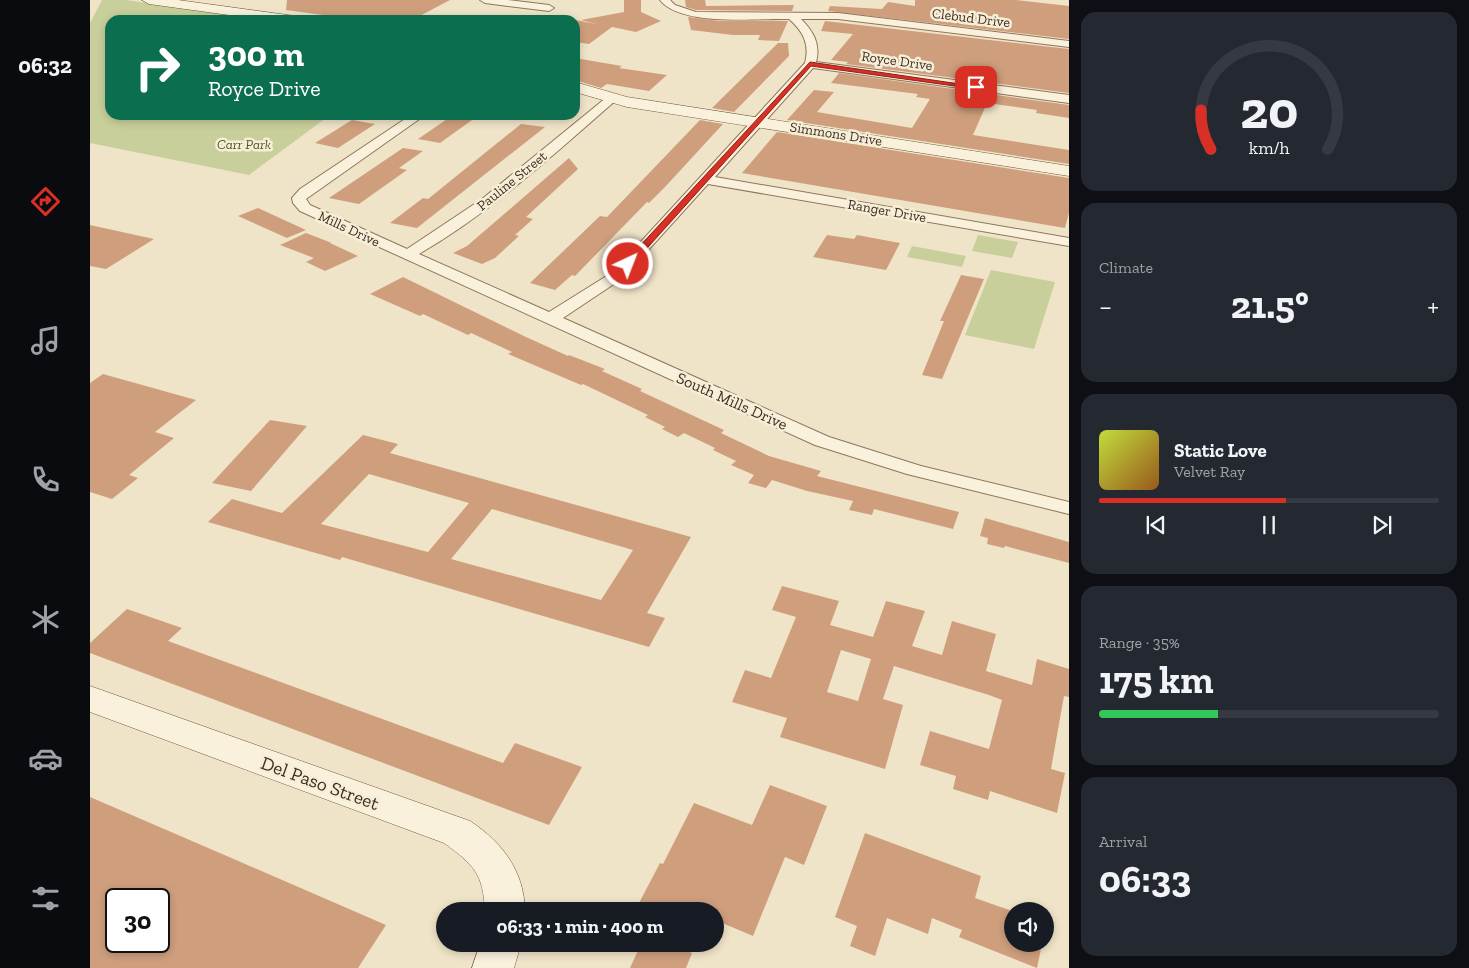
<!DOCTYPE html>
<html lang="en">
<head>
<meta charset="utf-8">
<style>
	body { margin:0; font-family:"Zilla Slab",serif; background:#242831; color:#f1f3f6; height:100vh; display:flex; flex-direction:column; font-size:19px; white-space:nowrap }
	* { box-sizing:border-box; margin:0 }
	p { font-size:16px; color:#9ea1a6 }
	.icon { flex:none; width:28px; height:28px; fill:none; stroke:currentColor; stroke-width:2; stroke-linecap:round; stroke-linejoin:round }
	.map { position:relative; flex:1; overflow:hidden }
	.drawer { display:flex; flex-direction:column; gap:12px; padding:12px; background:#0d0f14; width:400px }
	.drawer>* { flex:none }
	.hud { position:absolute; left:15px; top:15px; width:475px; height:105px; border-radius:15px; box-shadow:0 2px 8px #0003; background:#0b6e4f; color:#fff; overflow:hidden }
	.buttons { position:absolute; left:914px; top:902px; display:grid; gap:10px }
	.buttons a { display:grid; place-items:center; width:50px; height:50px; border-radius:50%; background:#171b24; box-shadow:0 2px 8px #0003; font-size:25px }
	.speed { position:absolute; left:15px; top:888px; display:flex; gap:10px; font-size:25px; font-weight:700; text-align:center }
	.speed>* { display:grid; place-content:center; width:65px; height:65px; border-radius:50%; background:#171b24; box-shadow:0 2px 8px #0003; line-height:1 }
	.speed .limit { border:2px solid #111; border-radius:8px; background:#fff; color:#111 }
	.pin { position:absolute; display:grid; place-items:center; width:42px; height:42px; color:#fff; margin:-21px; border-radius:10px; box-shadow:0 2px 8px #0006 }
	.me { position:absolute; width:55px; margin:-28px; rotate:43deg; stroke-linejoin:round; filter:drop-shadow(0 0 4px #0008) }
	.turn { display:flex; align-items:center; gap:18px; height:105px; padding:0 20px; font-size:22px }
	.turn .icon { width:65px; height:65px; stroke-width:2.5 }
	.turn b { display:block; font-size:35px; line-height:42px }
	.big { font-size:38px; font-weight:700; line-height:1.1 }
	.drawer .card { flex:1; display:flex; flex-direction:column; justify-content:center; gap:8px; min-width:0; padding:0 18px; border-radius:15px; background:#242831 }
	.drawer .dial { align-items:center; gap:0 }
	.dial svg { height:130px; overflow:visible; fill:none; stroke:#363941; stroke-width:7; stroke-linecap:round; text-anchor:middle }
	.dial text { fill:#f1f3f6; stroke:none }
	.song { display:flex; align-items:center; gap:15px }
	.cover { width:60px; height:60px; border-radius:8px; background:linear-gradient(135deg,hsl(70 70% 55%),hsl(30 70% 35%)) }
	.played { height:5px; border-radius:2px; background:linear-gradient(90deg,#d93025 55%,#363941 55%) }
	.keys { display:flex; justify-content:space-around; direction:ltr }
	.heat { display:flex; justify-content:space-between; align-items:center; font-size:28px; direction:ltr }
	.charge { height:8px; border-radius:4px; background:linear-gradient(90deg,#34c759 35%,#363941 0) }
	.trip { position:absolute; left:346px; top:902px; width:288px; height:50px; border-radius:25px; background:#171b24; box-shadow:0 2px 8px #0003; font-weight:700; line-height:50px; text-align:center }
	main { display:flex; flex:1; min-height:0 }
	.tabs { display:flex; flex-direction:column; width:90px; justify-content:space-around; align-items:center; background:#090b0e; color:#9ea1a6 }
	.tabs .icon { width:35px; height:35px }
	.tabs .on { color:#d93025 }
	.tabs b { font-size:22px; color:#f1f3f6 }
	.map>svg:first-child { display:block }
</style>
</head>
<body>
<main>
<nav class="tabs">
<b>06:32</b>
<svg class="icon on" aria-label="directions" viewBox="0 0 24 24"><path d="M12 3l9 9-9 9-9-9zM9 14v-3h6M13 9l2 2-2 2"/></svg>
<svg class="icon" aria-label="music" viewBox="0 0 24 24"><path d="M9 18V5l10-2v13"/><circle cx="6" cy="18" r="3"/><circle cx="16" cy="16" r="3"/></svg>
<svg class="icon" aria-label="phone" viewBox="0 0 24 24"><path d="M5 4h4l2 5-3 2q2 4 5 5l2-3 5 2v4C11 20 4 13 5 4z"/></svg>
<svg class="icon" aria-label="climate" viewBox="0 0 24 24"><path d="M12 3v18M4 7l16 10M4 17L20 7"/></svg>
<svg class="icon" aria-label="car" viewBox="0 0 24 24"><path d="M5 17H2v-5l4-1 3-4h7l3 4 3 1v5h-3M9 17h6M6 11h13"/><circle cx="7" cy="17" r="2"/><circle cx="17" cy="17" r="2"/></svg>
<svg class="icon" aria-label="filters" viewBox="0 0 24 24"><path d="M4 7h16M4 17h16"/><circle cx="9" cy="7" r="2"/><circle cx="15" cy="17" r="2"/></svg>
</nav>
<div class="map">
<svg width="979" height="968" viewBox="0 0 979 968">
	<rect width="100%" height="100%" fill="#f0e4c8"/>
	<g fill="#c9cf9b">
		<path d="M12,0H36L179,20H20V115H240L159,175L0,143V23Z"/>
		<path d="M888,235L928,242L922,258L882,251Z"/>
		<path d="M822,246L876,256L872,267L817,257Z"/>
		<path d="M901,270L965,282L944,349L875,335Z"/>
	</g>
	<g fill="#cf9f7d" fill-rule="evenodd">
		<path d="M197,0H360L322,20H270L196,10Z"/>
		<path d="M534,0H551V12L571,21L546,32L522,27L499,44L485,42V20L507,24L491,20L534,12Z"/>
		<path d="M595,0H615L616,6L704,5L702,11L606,10L596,7Z"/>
		<path d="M825,0H926L979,6V39L738,11L740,6L792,9L798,2L825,6Z"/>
		<path d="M598,17L630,21H698L689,41L668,40L670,35H643L601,30Z"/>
		<path d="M735,21L979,49V93L756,64L758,62L741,60L763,34L731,31Z"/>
		<path d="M688,43H698L699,56L644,112L622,108Z"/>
		<path d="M485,58L532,66L529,68L577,75L559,91L517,84L511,88L485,80Z"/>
		<path d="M749,73L979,105V118L946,113L947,110L897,103L883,135L979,150V164L697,120L724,90L744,92L727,112L822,128L840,99L826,97L828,94L741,83Z"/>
		<path d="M363,115H389L350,143L328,139Z"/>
		<path d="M262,120L285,124L248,148L225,143Z"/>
		<path d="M610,120L633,124L575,187L559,203L557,202L485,276L482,275L465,290L440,283L510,216L517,217Z"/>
		<path d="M431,124L455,127L327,228L300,223L333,198L338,199Z"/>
		<path d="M687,132L979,178V213L975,228L652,173Z"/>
		<path d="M313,148L333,151L309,168L317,170L269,204L239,198Z"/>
		<path d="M479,158L488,169L436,217L443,219L425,235L429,236L405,258L392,264L363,253L377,246Z"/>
		<path d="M168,208L216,230L197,238L148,216Z"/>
		<path d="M0,225L64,239L16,269L0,266Z"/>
		<path d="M216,233L242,243H240L268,256L235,271L216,262L224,258L190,245Z"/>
		<path d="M737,235L764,239L767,235L810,243L796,270L723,257Z"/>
		<path d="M871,275L894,279L852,379L832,375L854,321H850Z"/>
		<path d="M313,277L436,337L478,356L479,355L515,369L512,371L552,389L550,391L634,430L631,433L679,456L731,471L727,476L869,512L863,529L784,509L782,515L759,510L763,501L717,491L682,480L676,488L658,483L664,475L641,465L646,461L623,450L625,448L594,433L588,437L572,429L575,427L555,417L558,415L493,384L491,385L418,354L422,352L381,333L378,335L333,314L330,316L280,294Z"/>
		<path d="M13,374L106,400L65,432L84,438L39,475L48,478L22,499L0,492V383Z"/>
		<path d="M180,420L217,426L161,491L122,483Z"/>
		<path d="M273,435L308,444L300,453L601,537L557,613L575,618L559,647L252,557L250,560L118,522L142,499L192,513ZM279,474L379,503L338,552L231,524ZM402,509L543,550L511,600L361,559Z"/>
		<path d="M895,518L979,542V563L915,546L914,548L897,544L898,538L890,536Z"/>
		<path d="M692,586L749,601L740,625L783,637L796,601L835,611L822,646L852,655L862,621L906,634L896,671L942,685L947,659L979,669V697L974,696L961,769L975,773L967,813L900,791L898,800L863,789L866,776L830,765L840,731L899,749L912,700L899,695L804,666L793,699L813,705L795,769L690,737L697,718L642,702L655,670L681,678L706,617L682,610ZM751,650L781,659L768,701L737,692Z"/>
		<path d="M37,609L92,628L78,641L413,763L425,743L492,767L459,825L0,653V643Z"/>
		<path d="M680,785L737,806L714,865L695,857L663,936L625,920V911H569L549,903L570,863L573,864L604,803L662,825Z"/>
		<path d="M0,797L153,863L296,925L268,968H0ZM26,899H69V941H26Z"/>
		<path d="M775,833L891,876L885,898L922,911V944H952L947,968L869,937L872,930L842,918L838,934L797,918L785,956L760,946L767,926L745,917Z"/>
		<path d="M551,944H580L602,953L596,968H540Z"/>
	</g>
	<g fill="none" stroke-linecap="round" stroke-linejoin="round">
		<defs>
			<g id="street">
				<path d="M390,0H418L459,5L464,8L459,11L395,3Z"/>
				<path d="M570,0H580L585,5L606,12L748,13L979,41V47L748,19H711C723,31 731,44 726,62L979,95V103L723,68L625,177L979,238V246L618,184L533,278L473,318L739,437L831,466L979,502V514L817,474L725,445L210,211L203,203L202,198L210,189L321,115H335L216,199L220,205L317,249L392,199L517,97H525L527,99L525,101C462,156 401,212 329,254L459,312L523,272L715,63C720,44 713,31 699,19C666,18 591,27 570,0Z"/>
			</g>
			<g id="secondary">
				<path d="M52,0H88L205,16L212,20H175L59,4Z"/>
				<path d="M485,82L537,97L979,166V176L537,107L485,92Z"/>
				<path d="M0,686L380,821C413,843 434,871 435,911H395C393,873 384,865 354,843L0,712Z"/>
				<path d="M390,944H431L424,968H382Z"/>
			</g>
		</defs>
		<use href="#street" stroke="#8d765c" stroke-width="2"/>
		<use href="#secondary" stroke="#6f573f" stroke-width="1"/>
		<use href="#street" fill="#faf1dc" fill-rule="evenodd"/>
		<use href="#secondary" fill="#faf1dc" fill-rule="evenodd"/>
	</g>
	<path fill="#d93025" stroke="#8d1f18" d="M720,62L890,87L886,89L721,66L541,266H535V262Z"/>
	<g text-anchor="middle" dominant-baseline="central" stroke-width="5" stroke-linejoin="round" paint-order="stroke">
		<g font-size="14" fill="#3d2e20" stroke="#f7eed8">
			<text transform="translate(881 18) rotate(7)">Clebud Drive</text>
			<text transform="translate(807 61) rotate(8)">Royce Drive</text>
			<text transform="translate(746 134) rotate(9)">Simmons Drive</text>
			<text transform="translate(422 181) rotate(-39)">Pauline Street</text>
			<text transform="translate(797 211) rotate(10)">Ranger Drive</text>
			<text transform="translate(259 229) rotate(25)">Mills Drive</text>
		</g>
		<g font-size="14" font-style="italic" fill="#4d5a26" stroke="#f7eed8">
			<text x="154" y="144">Carr Park</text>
		</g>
		<g font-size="16" fill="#3d2e20" stroke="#f7eed8">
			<text transform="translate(642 401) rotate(24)">South Mills Drive</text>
		</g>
		<g font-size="19" fill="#3d2e20" stroke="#f7eed8">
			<text transform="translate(230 783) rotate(20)">Del Paso Street</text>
		</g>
	</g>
</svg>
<div class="buttons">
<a><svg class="icon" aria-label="sound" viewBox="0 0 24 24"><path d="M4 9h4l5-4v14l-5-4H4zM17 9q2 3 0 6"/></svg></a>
</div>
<div class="speed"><div class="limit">30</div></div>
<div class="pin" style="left:886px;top:87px;background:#d93025"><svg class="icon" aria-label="arrive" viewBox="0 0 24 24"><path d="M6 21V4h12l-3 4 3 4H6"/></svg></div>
<svg class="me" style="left:538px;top:264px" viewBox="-20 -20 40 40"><circle r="17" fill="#d93025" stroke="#fff" stroke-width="3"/><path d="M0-11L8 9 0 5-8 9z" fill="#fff"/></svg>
<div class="trip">06:33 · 1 min · 400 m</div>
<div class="hud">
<div class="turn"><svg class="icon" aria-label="right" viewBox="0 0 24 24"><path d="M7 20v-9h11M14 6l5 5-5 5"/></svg><div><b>300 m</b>Royce Drive</div></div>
</div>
</div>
<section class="drawer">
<div class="card dial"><svg viewBox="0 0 100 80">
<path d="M14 69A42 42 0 1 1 86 69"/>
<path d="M14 69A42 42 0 0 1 8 45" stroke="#d93025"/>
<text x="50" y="56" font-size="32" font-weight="700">20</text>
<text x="50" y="72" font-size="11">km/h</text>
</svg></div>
<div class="card"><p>Climate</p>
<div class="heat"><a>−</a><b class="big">21.5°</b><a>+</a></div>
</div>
<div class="card">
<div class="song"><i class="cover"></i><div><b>Static Love</b><p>Velvet Ray</p></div></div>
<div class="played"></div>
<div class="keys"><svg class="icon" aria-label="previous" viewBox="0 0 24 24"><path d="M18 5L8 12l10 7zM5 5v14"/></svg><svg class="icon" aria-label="pause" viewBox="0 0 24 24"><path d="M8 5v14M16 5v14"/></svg><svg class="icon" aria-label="next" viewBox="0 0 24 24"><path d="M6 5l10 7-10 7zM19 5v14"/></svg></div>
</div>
<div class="card"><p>Range · 35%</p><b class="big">175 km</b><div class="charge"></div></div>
<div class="card"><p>Arrival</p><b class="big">06:33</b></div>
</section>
</main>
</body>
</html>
